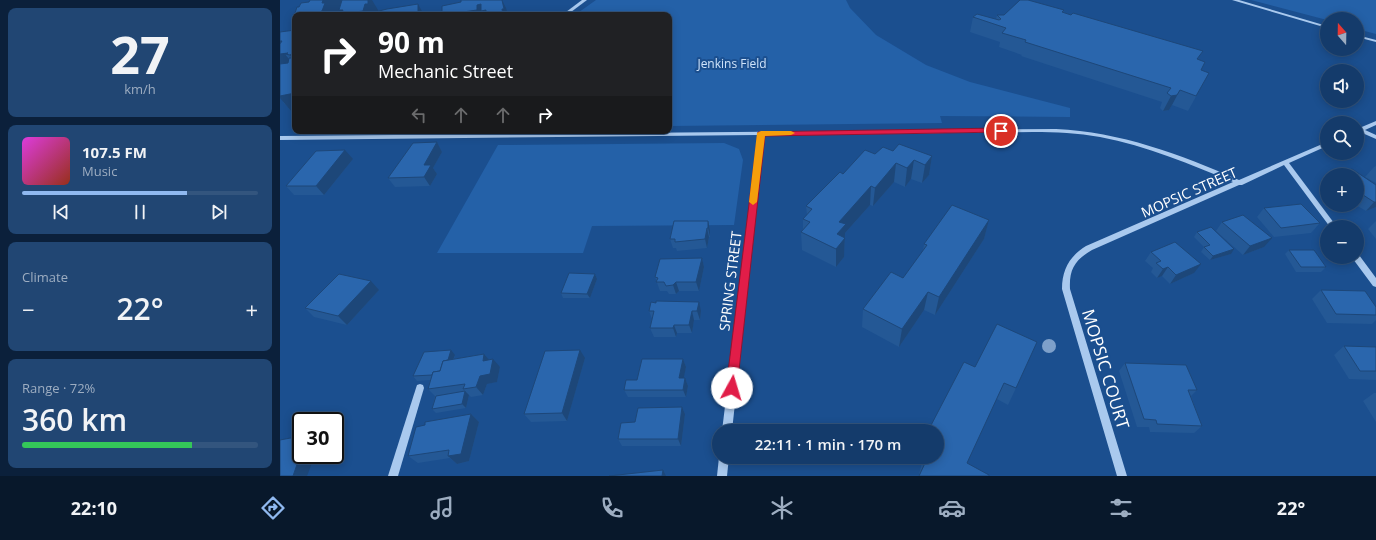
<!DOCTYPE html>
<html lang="en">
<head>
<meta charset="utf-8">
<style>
	body { margin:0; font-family:"Open Sans",sans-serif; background:#214673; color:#f1f3f6; height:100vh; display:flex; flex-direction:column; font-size:15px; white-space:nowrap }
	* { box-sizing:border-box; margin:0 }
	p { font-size:13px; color:#9dadc1 }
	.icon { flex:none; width:22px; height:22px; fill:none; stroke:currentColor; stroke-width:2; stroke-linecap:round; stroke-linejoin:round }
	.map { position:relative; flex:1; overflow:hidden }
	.panel { display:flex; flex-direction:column; gap:8px; padding:8px; background:#0b203b; width:280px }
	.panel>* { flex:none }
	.guide { position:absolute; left:12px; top:12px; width:380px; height:122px; border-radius:8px; box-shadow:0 2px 10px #0003,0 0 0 1px #33557e; background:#202124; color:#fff; overflow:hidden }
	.needle { width:26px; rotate:340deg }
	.buttons { position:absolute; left:1040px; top:12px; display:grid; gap:8px }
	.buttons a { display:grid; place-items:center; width:44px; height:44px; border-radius:50%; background:#143b6b; box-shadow:0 2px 10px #0003,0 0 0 1px #33557e; font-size:20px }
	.speed { position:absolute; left:12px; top:412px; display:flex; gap:8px; font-size:20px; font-weight:700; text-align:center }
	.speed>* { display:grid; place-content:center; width:52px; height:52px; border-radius:50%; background:#143b6b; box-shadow:0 2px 10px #0003,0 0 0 1px #33557e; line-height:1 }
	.speed .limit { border:2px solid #111; border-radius:6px; background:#fff; color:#111 }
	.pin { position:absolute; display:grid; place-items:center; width:34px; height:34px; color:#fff; margin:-17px; border:2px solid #fff; border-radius:50%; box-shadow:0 1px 4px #0007 }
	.me { position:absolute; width:44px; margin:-22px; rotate:6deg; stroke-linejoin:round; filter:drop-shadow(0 0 3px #0008) }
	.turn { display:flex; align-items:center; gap:14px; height:84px; padding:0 20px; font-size:18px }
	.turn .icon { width:52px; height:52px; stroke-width:2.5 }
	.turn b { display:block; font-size:28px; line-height:34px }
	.lanes { display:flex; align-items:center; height:38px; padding:0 20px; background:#0003; justify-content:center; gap:20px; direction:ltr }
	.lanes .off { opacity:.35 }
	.big { font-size:30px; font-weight:600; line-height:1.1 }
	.panel .widget { flex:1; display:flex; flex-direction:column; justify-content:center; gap:6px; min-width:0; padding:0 14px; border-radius:8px; background:#214673 }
	.panel .dial { align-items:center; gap:0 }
	.dial b { font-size:52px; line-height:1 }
	.song { display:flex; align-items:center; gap:12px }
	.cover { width:48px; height:48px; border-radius:6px; background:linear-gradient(135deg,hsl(300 70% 55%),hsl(10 70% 35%)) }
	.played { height:4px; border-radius:2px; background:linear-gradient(90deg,#90b9f0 70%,#33557e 70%) }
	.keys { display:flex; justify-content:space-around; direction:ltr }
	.heat { display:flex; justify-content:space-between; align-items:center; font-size:22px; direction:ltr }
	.charge { height:6px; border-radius:3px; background:linear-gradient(90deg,#34c759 72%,#33557e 0) }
	.trip { position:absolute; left:432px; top:424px; width:232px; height:40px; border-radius:20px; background:#143b6b; box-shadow:0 2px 10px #0003,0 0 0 1px #33557e; font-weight:600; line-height:40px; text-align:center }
	.menu { display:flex; height:64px; justify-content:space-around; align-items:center; background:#08182b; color:#9dadc1 }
	.menu .icon { width:28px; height:28px }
	.menu .on { color:#90b9f0 }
	.menu b { font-size:18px; color:#f1f3f6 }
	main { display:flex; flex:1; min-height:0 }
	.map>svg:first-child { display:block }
</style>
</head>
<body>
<main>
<section class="panel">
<div class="widget dial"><b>27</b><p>km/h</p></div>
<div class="widget">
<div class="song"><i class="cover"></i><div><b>107.5 FM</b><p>Music</p></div></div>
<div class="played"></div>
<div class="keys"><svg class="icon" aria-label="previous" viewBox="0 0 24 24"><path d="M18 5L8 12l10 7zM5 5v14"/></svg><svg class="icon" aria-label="pause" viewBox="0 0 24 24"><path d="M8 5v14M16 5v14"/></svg><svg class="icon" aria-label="next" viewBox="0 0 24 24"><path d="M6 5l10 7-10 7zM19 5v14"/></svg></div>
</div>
<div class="widget"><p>Climate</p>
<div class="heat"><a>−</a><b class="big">22°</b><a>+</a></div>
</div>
<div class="widget"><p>Range · 72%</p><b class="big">360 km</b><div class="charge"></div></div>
</section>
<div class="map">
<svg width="1096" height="476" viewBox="0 0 1096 476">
	<rect width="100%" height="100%" fill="#1b4f8f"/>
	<g fill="#2461a8">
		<path d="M316,0H566L570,8L596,35L646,65L690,82L790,108V117L660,116L662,123L389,126V15H295Z"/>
		<path d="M971,0H1096V34L1077,29V19H1047V20Z"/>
		<path d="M444,143L459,149L463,160L454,225L312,226L303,253H157L218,145Z"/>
	</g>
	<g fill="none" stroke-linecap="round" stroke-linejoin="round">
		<g fill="#a9c9ee" fill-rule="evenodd">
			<path d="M302,0H307L287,15H282Z"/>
			<path d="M952,0H959L1047,26V28Z"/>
			<path d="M1077,35L1096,40V42L1077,37Z"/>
			<path d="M1096,121V125L1085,130L1096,135V139L1080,132L1077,133V129Z"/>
			<path d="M776,129C840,132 900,154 959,180L1047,142V146L1009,163L1057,227H1050L1004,165L962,185H959L812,250C795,260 789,269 790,289L847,476H837L782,289C782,269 790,256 806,246L953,182C910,164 867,146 820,137C798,133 776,132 753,132L484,135L452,431H442L478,135L0,140V136Z"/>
			<path d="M1077,255H1079L1096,278V287L1093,286L1073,259L1072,257H1077Z"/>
			<path d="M140,384L143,385L144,388L118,476H108L136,388L137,385Z"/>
			<path d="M439,457H449L447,476H437Z"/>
		</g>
	</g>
	<circle fill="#7ea0ca" cx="769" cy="346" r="7"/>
	<g fill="#245895">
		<path d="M784,10L783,12L918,60L921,70L929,73L908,111L892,105L889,110L883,111L880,108L882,102L741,56L742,55L719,47L720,42L690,32L693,17L716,19L717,15H724Z"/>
		<path d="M15,28V111H11L3,102L0,32L15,30L14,29Z"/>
		<path d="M157,142L162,152L153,168L157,174L150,186L115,187L108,178Z"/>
		<path d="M613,151L652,156L649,175L642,183L631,179L625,187L614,182L593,206L590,205L565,233L564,257L556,267L522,250L521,232L523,229V219L527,215L526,206L563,174L595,154Z"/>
		<path d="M73,159L44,195H14L6,186Z"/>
		<path d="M1096,166V183L1085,177L1094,167Z"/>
		<path d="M1077,175L1096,185V207L1086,211L1076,205H1077Z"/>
		<path d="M984,208L1040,223L1031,233L994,237L977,217Z"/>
		<path d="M709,220L704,239L655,315L644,310L619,347L582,327L583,309L623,278L643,251L644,244Z"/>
		<path d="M428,221L430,230V237H429L427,248L397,251L396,248H393L390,239Z"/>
		<path d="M1096,221V239L1088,229Z"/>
		<path d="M942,222L984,247L963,255L936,231Z"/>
		<path d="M917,232L951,254L930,260L921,252L924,247L914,237Z"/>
		<path d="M1009,250L1046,267L1041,272H1016L1005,254Z"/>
		<path d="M871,252L914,273L890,284L882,276L877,278L871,272L873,268L865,261Z"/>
		<path d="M422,258L424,267L419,291H399L396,294H389L387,291H380L375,277Z"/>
		<path d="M315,274L317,279L310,298H283L281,293Z"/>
		<path d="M99,290L67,325L34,317L25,308Z"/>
		<path d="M1041,290L1096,307V320L1092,324L1047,323L1032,299Z"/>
		<path d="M369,311H421L420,320H414L412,333H397L396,337H374L370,328L372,319Z"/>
		<path d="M1064,346L1096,347V380L1069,379L1054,355Z"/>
		<path d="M204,354L209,360L220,367L217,382L207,384L203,395L191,397L189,395L186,408L156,413L152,409L155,396L148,389L150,380L137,381L133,376L175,355L174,359Z"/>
		<path d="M305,358L287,421L251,422L244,414Z"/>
		<path d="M403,359L406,367L403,378H405L408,386L406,397H348L344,390L357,380Z"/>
		<path d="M845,363L917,390L911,396L922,426L914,433L870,432L869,427H857L839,371Z"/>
		<path d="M695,367L736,388L728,405L717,399L640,474H639L643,459Z"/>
		<path d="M1094,393H1096V422L1083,401Z"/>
		<path d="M402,407L405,414L401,446H342L338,439L355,422Z"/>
		<path d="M191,414L199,422L189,461L177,464L170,458L138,463L128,456Z"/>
	</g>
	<g fill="#1d4779">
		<path d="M43,0H69L63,10L62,15L60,12V13L52,14L53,15H38Z"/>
		<path d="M88,0H92L98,10L97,15H74L75,12L85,4Z"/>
		<path d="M202,0L209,15H162L197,5Z"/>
		<path d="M222,0L226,8L228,15H223Z"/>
		<path d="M138,4L144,15H129Z"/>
		<path d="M0,41H2L13,53L15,62L10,55L5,54L15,67L0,70Z"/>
		<path d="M0,85L15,93V111H11L0,98Z"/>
		<path d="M900,90L892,105L889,110L883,111L891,96Z"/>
		<path d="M157,142L162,152L153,168L157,174L150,186L144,177V165Z"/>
		<path d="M65,150L73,159L44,195L36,186Z"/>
		<path d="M652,156L649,175L642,183L645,165Z"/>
		<path d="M634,160L631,179L625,187L627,168Z"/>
		<path d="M616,163L614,182L593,206L595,188Z"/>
		<path d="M591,186L590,205L565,233L564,257L556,267V249L559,222Z"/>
		<path d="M1094,202H1096V207L1086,211Z"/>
		<path d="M709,220L704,239L655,315L659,297Z"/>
		<path d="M428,221L430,230V237L428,228Z"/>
		<path d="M427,228L429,237L427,248L425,239Z"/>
		<path d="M992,238L984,247L963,255L970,246Z"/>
		<path d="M954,249L951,254L930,260L933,256Z"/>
		<path d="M422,258L424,267L419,291L416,282Z"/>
		<path d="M921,264L914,273L890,284L896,275Z"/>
		<path d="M888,267L882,276L877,278L883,269Z"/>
		<path d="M315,274L317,279L310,298L307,294Z"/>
		<path d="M91,281L99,290L67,325L58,316Z"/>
		<path d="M396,282L399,291L396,294L393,285Z"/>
		<path d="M648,292L644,310L619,347L622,329Z"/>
		<path d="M419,302L421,311L420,320L417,311Z"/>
		<path d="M412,311L414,320L412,333L409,325Z"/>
		<path d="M394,325L397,333L396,337L393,328Z"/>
		<path d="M171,350L175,355L165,379L161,375Z"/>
		<path d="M300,350L305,358L287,421L282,413Z"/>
		<path d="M204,354L211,362L203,361Z"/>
		<path d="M213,359L220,367L217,382L207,384L203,395L196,387L200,376Z"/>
		<path d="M403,359L406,367L402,386L399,378Z"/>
		<path d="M405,378L408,386L406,397L403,390Z"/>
		<path d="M185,391L189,395L186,408L182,404Z"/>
		<path d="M402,407L405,414L401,446L398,439Z"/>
		<path d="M191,414L199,422L189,461L177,464L168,456Z"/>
		<path d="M21,453V455H35L27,476H13Z"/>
		<path d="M383,470L386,476H382Z"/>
	</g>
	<g fill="#2a66ad" stroke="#1d4779">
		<path d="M30,0H43L42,3H45L42,11L39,12L38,15H15V16H14L17,7H19L21,3L29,2Z"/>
		<path d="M62,0H88V4H85L83,11L75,12L74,15H53V14L62,12L63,10H59Z"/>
		<path d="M181,0H222L224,9H222L223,15H202V12L206,11V10L201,11V4L197,5V10L162,15V6L181,2Z"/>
		<path d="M740,0H748L784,10L782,12L791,15L793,13L923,51L917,59L925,62L921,70L929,73L916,96L900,90L897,95L891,96L887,93L891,88L745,42L746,40L722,33L726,28L693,17L697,14L719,20L721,19L717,15H724Z"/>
		<path d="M138,4V13L129,15H91V13L107,9Z"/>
		<path d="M15,30V94L14,95L15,93L0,96V64L8,63L9,58H12L13,53L10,55L5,54L8,53L0,54V44L2,41H0V32Z"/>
		<path d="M157,142L144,165H151L144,177L108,178L133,143Z"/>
		<path d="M619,144L652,156L645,165L634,160L627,168L616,163L595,188L591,186L559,222L566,224L557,234L565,238L556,249L521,232L530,222L523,219L532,209L526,206L560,172L563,174L585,150L595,154L603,147L613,151Z"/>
		<path d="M65,150L36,186H6L36,151Z"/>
		<path d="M1072,169L1096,185V202H1094L1077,191V175H1058Z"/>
		<path d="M1021,204L1040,223L1001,228L984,208Z"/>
		<path d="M672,205L709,220L659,297L648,292L622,329L583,309L611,272L623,278L647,245L644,244Z"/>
		<path d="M963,215L992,238L970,246L942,222Z"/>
		<path d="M394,221H428V228H427L425,239L395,242V239H390Z"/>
		<path d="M931,227L954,249L933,256L924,247L930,245L917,232Z"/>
		<path d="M895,242L921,264L896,275L888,267L883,269L876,263L881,261L871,252Z"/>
		<path d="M1009,250H1034L1046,267H1021Z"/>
		<path d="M422,258L416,282H396L393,285L386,286L384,282H376L378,278L375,277L380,259Z"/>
		<path d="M289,273L315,274L307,294L281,293Z"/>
		<path d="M59,274L91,281L58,316L25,308Z"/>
		<path d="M1041,290L1085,291L1096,307V315L1056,314Z"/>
		<path d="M376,301L419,302L417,311H412L409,325H394L393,328H370L374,311H369L371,302L376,303Z"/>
		<path d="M717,324L757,342L736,388L724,383L687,463L709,475V476H639L646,461L643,459L644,457H657V431H648L684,362L695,367Z"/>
		<path d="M1064,346L1096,347V371H1080Z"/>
		<path d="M171,350L168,360L163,361L160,371L153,372L152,375L133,376L144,352Z"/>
		<path d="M300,350L282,413L244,414L265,351Z"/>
		<path d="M204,354L203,361L213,359L210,374L200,376L196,387L183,389L185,384L148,389L153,372L160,371L163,361Z"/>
		<path d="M362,359H403L399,378H405L403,390H344L346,380H357Z"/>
		<path d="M845,363L906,365L917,390H908L922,426L877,424L876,420L864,419Z"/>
		<path d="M185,391L182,404L152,409L156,396Z"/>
		<path d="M402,407L398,439H338L341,423L355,422L358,408Z"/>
		<path d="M191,414L181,454L168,456L169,450L128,456L136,427L145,425V422Z"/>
		<path d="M21,436V453L13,476H0V440Z"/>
		<path d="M383,470L382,476H329Z"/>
	</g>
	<path fill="#e11d48" stroke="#92132f" d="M721,128L724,129V132L485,136L457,388L456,392L452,393L448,392L446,388L478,132Z"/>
	<path fill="#f59e0b" d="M481,131H511L515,133L511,135L485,136L477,202L473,205L469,202L477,133Z"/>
	<g text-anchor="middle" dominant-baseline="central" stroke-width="4" stroke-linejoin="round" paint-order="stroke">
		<g font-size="12" fill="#cfe3fa" stroke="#1b4f8f">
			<text x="452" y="63">Jenkins Field</text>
		</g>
		<g font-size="14" fill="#fff" stroke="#1b4f8f">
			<text transform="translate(909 192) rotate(-24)">MOPSIC STREET</text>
			<text transform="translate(450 281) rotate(-83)">SPRING STREET</text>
		</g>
		<g font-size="17" fill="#fff" stroke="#1b4f8f">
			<text transform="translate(826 369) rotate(73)">MOPSIC COURT</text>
		</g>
	</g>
</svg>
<div class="buttons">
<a><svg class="needle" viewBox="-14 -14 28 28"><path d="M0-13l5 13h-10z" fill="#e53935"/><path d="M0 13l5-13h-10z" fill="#9dadc1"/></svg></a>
<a><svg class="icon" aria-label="sound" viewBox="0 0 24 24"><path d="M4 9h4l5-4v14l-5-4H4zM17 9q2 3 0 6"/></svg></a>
<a><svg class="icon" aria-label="search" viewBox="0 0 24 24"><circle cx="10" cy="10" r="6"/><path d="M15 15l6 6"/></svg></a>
<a>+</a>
<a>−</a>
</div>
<div class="speed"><div class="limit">30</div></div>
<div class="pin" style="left:721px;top:131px;background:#d93025"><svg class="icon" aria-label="arrive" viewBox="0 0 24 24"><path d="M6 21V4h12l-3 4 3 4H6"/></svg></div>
<svg class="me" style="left:452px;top:388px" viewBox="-20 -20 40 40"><circle r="19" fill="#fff"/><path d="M0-13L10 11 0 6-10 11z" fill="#e11d48"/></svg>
<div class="trip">22:11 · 1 min · 170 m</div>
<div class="guide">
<div class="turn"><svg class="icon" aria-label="right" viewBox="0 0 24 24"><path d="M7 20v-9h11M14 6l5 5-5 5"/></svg><div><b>90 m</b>Mechanic Street</div></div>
<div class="lanes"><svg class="icon off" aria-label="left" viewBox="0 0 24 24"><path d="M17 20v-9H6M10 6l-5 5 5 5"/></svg><svg class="icon off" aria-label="ahead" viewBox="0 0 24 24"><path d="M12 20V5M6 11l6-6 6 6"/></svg><svg class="icon off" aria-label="ahead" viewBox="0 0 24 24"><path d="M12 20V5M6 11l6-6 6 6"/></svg><svg class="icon" aria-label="right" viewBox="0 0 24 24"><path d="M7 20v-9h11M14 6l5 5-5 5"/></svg></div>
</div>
</div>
</main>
<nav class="menu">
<b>22:10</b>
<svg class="icon on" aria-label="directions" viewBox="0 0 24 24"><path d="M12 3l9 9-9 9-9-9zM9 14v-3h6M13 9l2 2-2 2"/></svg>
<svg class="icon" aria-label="music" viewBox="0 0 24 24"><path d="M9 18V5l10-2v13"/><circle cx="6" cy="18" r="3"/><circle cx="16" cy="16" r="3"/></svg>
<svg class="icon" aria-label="phone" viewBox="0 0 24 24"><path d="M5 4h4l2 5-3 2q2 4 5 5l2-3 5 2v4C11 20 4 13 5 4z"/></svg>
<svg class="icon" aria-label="climate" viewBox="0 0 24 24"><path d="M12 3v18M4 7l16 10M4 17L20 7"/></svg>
<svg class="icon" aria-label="car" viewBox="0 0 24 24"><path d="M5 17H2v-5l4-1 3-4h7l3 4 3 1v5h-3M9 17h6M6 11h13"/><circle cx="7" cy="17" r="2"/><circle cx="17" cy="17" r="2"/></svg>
<svg class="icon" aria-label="filters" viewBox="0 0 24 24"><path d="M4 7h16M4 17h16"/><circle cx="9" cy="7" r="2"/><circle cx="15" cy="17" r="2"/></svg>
<b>22°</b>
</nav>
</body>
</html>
